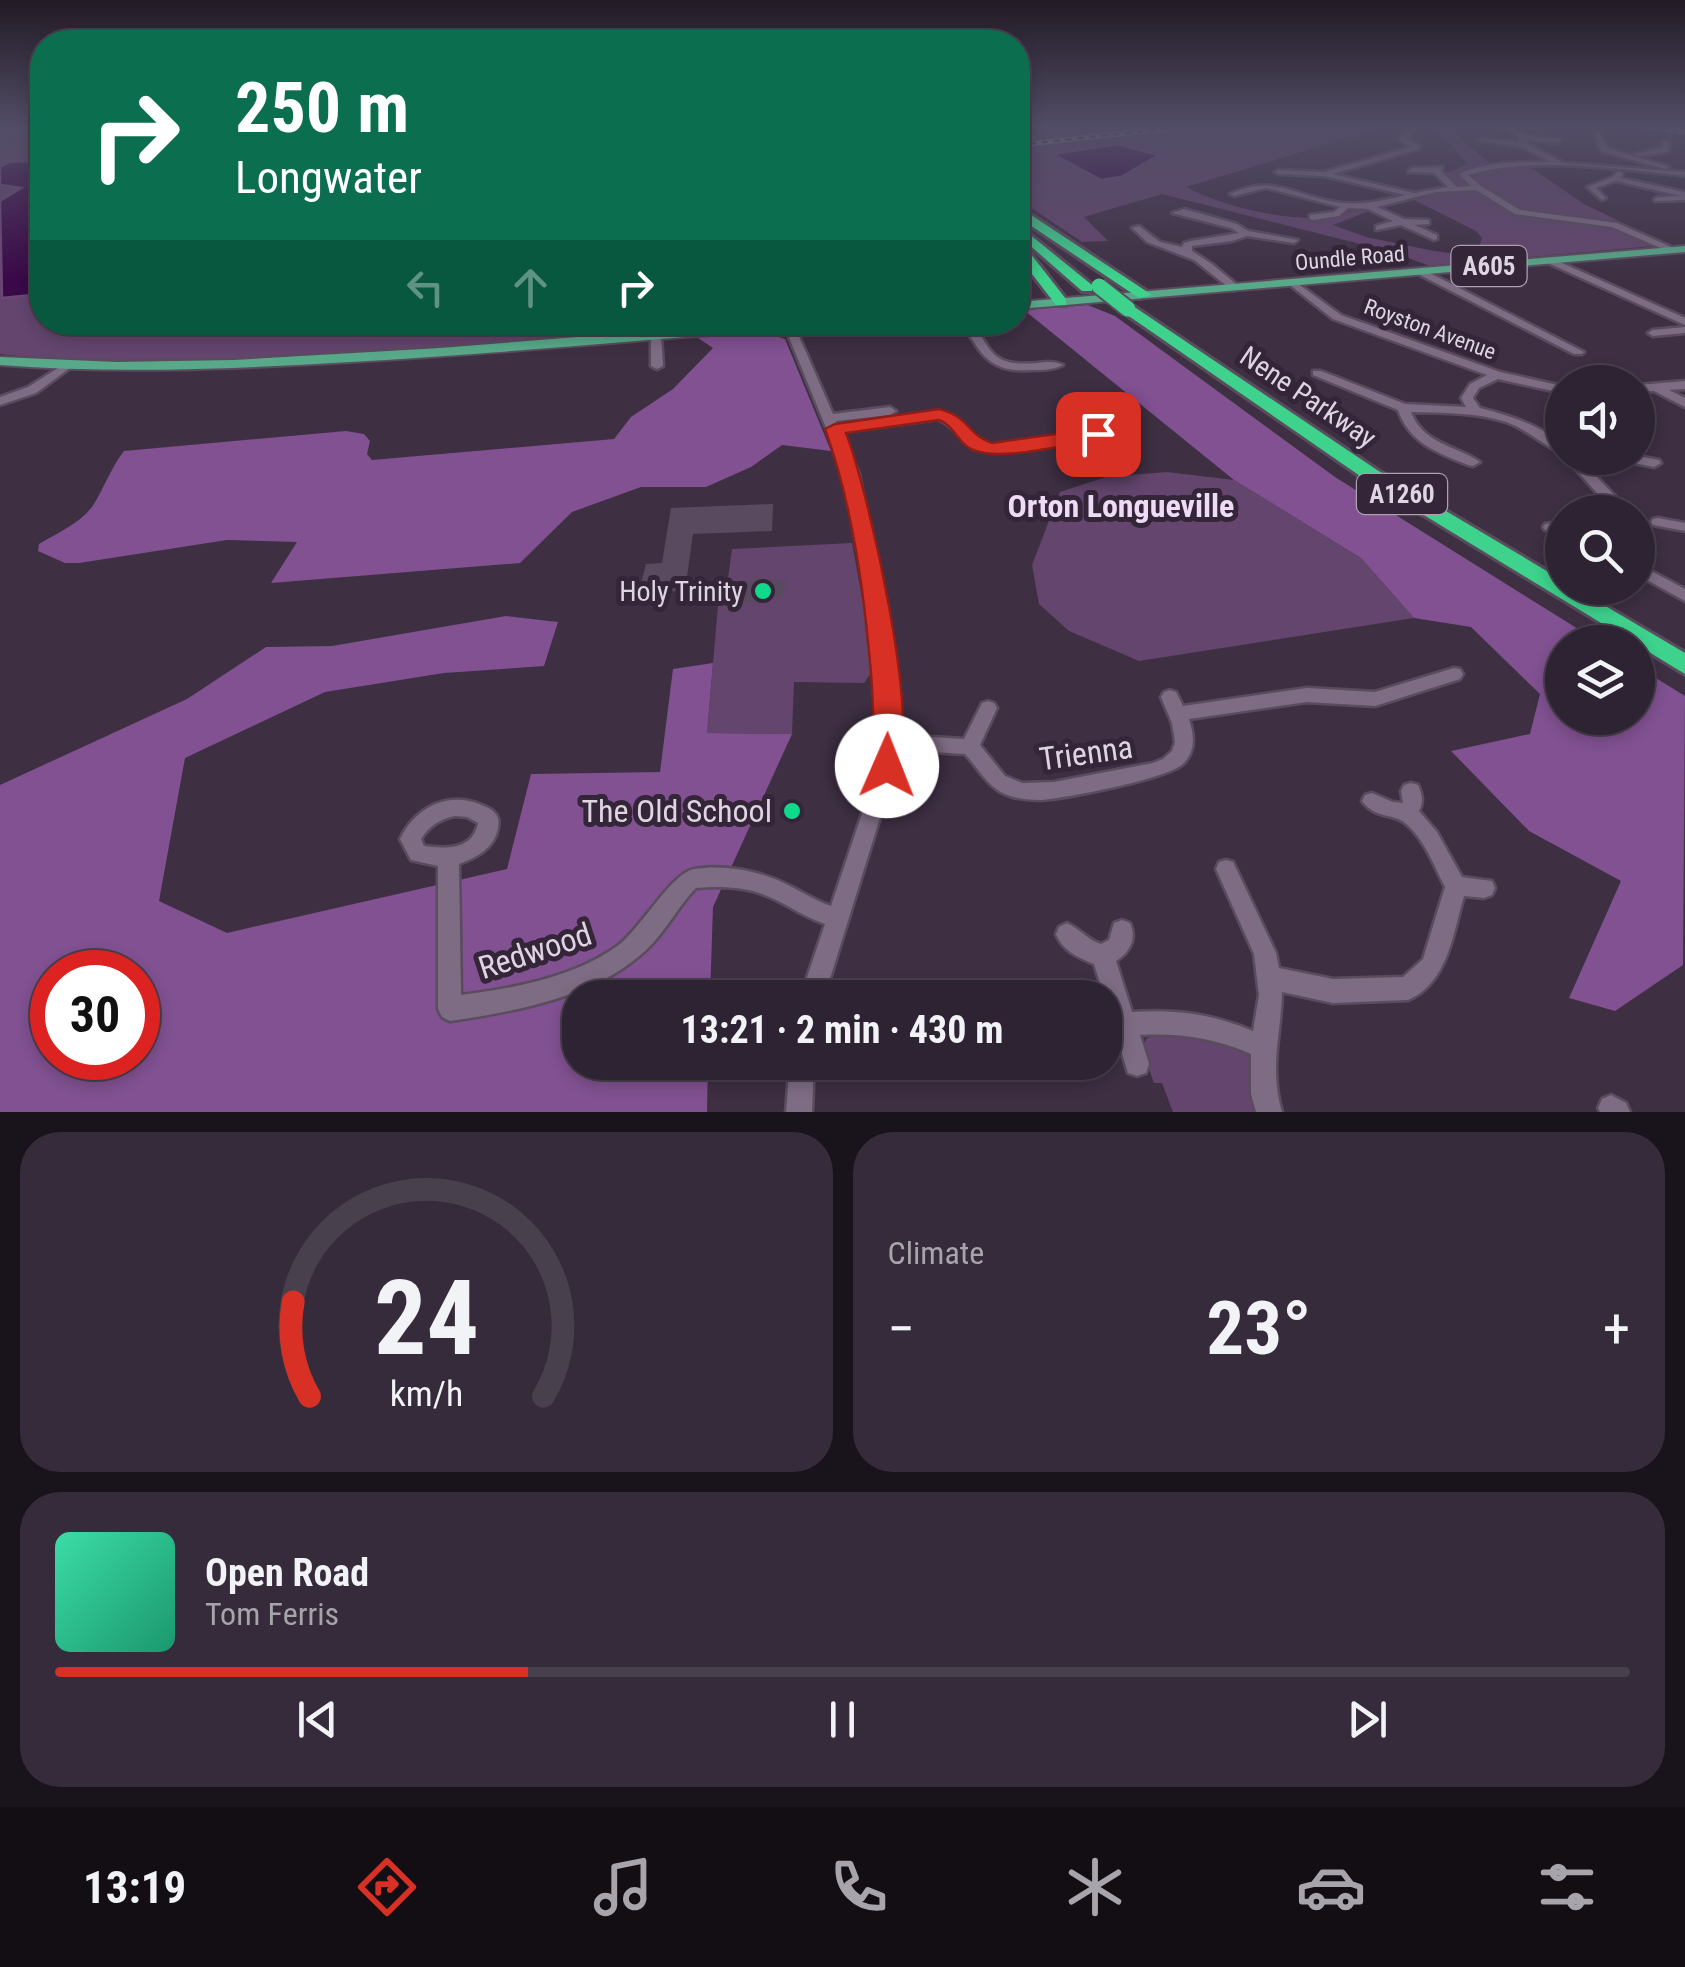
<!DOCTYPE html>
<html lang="en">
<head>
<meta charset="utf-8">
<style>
	body { margin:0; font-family:"Roboto Condensed",sans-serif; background:#362b3a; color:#f1f3f6; height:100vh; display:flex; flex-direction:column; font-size:38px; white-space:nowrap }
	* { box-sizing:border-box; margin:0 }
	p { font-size:32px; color:#a7a4ac }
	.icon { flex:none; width:55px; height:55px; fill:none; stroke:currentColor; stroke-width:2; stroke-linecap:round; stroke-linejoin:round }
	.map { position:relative; height:1112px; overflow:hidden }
	.panel { display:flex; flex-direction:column; gap:20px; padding:20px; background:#19131c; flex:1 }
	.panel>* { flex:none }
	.hud { position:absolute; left:30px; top:30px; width:1000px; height:305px; border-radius:40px; box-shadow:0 5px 15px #0003,0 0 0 2px #49404d; background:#0b6e4f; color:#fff; overflow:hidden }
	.buttons { position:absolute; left:1545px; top:365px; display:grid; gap:20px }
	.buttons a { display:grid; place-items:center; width:110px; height:110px; border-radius:50%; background:#2e2332; box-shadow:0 5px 15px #0003,0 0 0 2px #49404d; font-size:50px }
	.speed { position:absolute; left:30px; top:950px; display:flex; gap:20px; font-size:50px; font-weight:700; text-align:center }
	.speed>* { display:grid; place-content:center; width:130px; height:130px; border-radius:50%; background:#2e2332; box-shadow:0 5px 15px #0003,0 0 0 2px #49404d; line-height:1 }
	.speed .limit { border:15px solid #d22; background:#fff; color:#111 }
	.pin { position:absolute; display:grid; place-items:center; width:85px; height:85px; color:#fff; margin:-42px; border-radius:20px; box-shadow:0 5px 15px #0006 }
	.me { position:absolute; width:110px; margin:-55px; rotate:1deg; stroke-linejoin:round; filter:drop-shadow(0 0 8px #0008) }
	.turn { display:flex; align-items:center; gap:35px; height:210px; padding:0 40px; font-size:45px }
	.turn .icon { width:130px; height:130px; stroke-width:2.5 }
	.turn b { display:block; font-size:70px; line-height:85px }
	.lanes { display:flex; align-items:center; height:95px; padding:0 40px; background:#0003; justify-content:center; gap:50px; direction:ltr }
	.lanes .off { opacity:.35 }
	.big { font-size:75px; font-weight:700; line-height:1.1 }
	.panel .card { flex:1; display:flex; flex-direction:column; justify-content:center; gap:15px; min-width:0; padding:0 35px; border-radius:40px; background:#362b3a }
	.panel .dial { align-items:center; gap:0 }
	.dial svg { height:260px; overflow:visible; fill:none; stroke:#49404d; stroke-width:7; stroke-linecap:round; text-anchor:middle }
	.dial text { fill:#f1f3f6; stroke:none }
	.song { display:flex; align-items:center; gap:30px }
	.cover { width:120px; height:120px; border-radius:15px; background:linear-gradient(135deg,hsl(160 70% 55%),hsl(160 70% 35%)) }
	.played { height:10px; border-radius:5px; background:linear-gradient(90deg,#d93025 30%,#49404d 30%) }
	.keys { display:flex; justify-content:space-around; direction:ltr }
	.heat { display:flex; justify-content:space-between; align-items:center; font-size:55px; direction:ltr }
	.panel .tiles { flex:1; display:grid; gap:20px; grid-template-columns:1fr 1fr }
	.card:last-child { grid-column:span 2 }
	.trip { position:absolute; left:562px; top:980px; width:560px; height:100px; border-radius:40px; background:#2e2332; box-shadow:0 5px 15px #0003,0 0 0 2px #49404d; font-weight:700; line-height:100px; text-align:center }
	.tabs { display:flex; height:160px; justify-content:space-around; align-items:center; background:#120e14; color:#a7a4ac }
	.tabs .icon { width:70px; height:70px }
	.tabs .selected { color:#d93025 }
	.tabs b { font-size:45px; color:#f1f3f6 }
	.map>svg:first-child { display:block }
</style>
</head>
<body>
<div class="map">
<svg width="1685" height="1112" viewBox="0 0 1685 1112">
	<rect width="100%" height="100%" fill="#3e2f43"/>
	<g fill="#63456d">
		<path d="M0,125H42V322L767,323C613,335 459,348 304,356C202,360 101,365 0,354Z"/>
		<path d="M1018,125H1391L1186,187C1222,206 1278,219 1319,218C1339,218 1353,206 1372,210L1333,225L1366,237L1429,250L1462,255L1479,247L1482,238L1476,231L1412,199L1456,187L1439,171L1450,172L1468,164L1437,130L1416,125H1446L1489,163L1533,169L1584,204L1617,220L1608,222L1654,246L1430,266L1392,252L1162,194L1084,217L1108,241L1082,242L1018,199V145L1166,128L1018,141Z"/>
		<path d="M1167,472L1234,480L1361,558L1414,618L1139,661L1069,631L1039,604L1032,565L1060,492L1106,477Z"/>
		<path d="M852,543L875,668L864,683L794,682L792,734L707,733L719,594L726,593L732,549Z"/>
		<path d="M1185,1030C1254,1048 1253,1039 1260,1112H1173L1162,1083H1154L1143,1052L1146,1039L1158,1033Z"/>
	</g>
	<g fill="#815191" fill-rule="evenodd">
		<path d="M1088,305L1115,316L1335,477L1599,642H1562V718H1638V667L1685,696L1683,965L1615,1011L1569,998L1621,881L1529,831L1451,751L1530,734L1540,694L1471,627L1414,618L1361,558L1234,480L1024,310Z"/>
		<path d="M760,331L785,339L831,451L782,445L751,467L706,487H641L572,512L520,563L271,583L297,542L227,540L79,563H65L38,551L39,544C57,533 79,524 92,507C104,489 110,469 124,451L346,431L364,434L370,441L367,454L372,460L614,439L631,417L673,389L713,348L695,336Z"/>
		<path d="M506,616L558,622L544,666L444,673L325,692L185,758L159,901L227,933L507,869L531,774L660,772L673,669L713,663L707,733L792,734L713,907L710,997L580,998V1062L708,1063L707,1112H0V785L187,699L266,647L332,646ZM52,972H138V1058H52Z"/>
	</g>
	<g fill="#3a0948" stroke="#6c4676" stroke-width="2.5">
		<path d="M1118,144L1159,155L1121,177L1101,180L1053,154Z"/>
		<path d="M33,161L42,164V196L39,199L42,205V294L2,298L0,201L21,188L0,185V167L9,162Z"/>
	</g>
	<g fill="#5a4a60">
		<path d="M773,504L772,531L693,534L685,591L639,592L646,564L662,563L671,508Z"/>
		<path d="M754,577L787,581L781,598L767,596L764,604L738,601L746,581H753Z"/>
	</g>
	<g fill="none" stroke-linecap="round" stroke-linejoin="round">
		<defs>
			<g id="minor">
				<path d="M1403,125L1416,128L1407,139L1419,145V149L1333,174L1414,193L1448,187L1434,173L1408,172L1411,168L1443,167L1441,171L1457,187L1471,186L1459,174C1487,161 1521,162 1552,162L1521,147L1478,140L1482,138L1519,142V136L1500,127L1477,125H1509L1508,127L1527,136L1561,139L1558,143L1527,140V144L1564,163L1685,172V176C1618,169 1533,156 1468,175L1481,186L1520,210L1617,223L1678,250L1670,252L1612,227L1515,214L1476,190L1436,192L1377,207L1404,219L1429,220V224L1415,225L1437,235V239L1434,240L1401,225L1376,230V226L1393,221L1368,209L1348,208L1339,216L1313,220L1310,219V215L1334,212L1340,207L1266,188L1234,196L1230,194C1273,174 1293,195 1335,202C1360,206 1381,201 1405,195L1324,176L1279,174L1275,172L1279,170L1324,172L1410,147L1399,140L1409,129L1403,127Z"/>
				<path d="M1595,132H1599L1607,148L1669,167L1665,169L1601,151Z"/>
				<path d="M1663,141L1670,143L1668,152L1638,156L1634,154L1662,148Z"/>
				<path d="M1617,172H1623L1621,178L1685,192V200L1655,201L1654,199L1658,197L1681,196L1616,181L1596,188L1606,198L1602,200L1587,187L1613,177Z"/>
				<path d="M1184,209L1237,224L1248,231L1298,240L1294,243L1247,236L1232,241L1192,246V251L1212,264L1241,288L1232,290L1194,260L1147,242L1132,228L1139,226L1160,242L1182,247L1184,243L1191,241L1239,233L1231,228L1172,213Z"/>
				<path d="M1551,258L1685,318V325L1548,263L1546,261Z"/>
				<path d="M1418,270H1424L1584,352L1582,354H1574L1418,274Z"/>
				<path d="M1293,280L1341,315L1500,372L1562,386V393L1498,379L1479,388L1473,398L1480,408C1511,416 1536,424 1562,443V453C1543,446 1527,429 1506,422C1475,412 1443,413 1411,412C1423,444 1455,445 1480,462L1473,466L1468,465C1438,453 1409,443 1398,410L1313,375V371H1321L1405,404L1466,407L1461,398L1470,384L1487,375L1333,319L1290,285L1288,283Z"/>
				<path d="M962,322H973C993,357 996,366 1038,363C1048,362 1054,361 1063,365C1053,370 1042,370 1031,370C990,373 981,355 962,322Z"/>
				<path d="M785,323L794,325L833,414L890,407L896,411L890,415L836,421L837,425L939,411L958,419L980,440L992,445L1098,430L1104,434L1098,438C1072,441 997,458 977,448C962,441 954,426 938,419L841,432L859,474L886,616L899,735L964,739L982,703L988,701L994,703L997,708L980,745L1005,776L1022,783L1054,782L1153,763L1163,759L1172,751L1175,742L1172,723L1161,697L1164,692L1170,690L1176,692L1183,706L1307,688L1375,692L1454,668L1460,669L1463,674L1460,679L1375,706L1307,702L1189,719C1194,735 1196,750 1184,763C1169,779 1065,798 1041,800C1030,800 1020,799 1010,796C988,789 980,770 965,754L899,750L896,766L824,998H800L825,924C804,917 787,904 767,896C745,886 719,886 696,888C679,905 669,926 652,944C603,996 518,1011 450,1021L442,1017L438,1009V866L411,860L400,839C413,812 441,793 473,802C479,804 489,807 494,812C499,817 499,821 498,828C494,849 477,857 459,864L461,995C515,988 576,977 620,944C642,926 672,873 694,869C725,864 762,871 790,886C804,893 816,901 831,906L878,766L882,742L870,616L845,474L784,325ZM455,816L467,817L478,823C473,850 446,849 424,846L421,839C429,826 440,819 455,816Z"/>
				<path d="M1685,327V333L1653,336L1648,333L1653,330Z"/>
				<path d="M656,333L661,336L663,366L657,369L651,366V336Z"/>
				<path d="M66,363L72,366L70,368L36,393L0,405V397L28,387Z"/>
				<path d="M1685,381V389L1669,390L1685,398V407L1654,391L1638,392V385Z"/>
				<path d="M1638,456L1659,460L1661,463L1654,467L1624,461L1622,458Z"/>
				<path d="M1566,458H1579L1615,496L1621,512H1607L1603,500Z"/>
				<path d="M1658,518L1685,523V531L1653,525L1651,522L1653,519Z"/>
				<path d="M1550,523L1562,527V536L1545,530L1543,527L1545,524Z"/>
				<path d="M1638,564L1685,589V601L1638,575Z"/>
				<path d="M1411,783L1418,785C1422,794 1424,802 1419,811L1437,832L1462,877L1492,881L1495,888L1492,895L1484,898L1464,896C1453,933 1448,983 1408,1000L1333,1003L1282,992C1281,1036 1269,1066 1282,1112H1256L1251,1094V1054C1214,1038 1180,1033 1140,1035L1149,1064L1146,1073L1137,1076L1128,1073L1094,964C1077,957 1063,951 1056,934L1059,927L1067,923C1080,929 1088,940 1101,944L1109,940L1114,923L1122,920L1130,923C1137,939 1130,952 1116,961L1132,1012C1176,1009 1213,1014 1253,1031L1259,995L1254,954L1216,869L1219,862L1226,860L1233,862L1276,953L1279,968L1333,979L1403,977L1423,959L1445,887C1434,866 1424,838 1405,823C1393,813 1375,819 1362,801L1365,795L1372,793L1393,802L1403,803L1401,791L1404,785Z"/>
				<path d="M790,1062H814L812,1112H786Z"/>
				<path d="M1611,1095L1626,1103L1630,1112H1600L1598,1108L1602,1099Z"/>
			</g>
			<g id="major">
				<path d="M1685,246V252L1018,309V302Z"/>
				<path d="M768,322H828L822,326C665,338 508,353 350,362C234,369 117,374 0,365V357L117,362L234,360L440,348Z"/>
			</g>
			<g id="highway">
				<path d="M1018,208L1022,209L1152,295L1139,298L1018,217Z"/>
				<path d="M1018,225L1092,285V291H1082L1018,235Z"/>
				<path d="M1018,243L1023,244L1066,299V305H1056L1018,256Z"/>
				<path d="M1123,306H1133L1377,470L1562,580V588H1575L1685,653V674L1363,478L1123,312Z"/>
			</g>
		</defs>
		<use href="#minor" stroke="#594c5d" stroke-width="5"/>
		<use href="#major" stroke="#594c5d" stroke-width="4"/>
		<use href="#highway" stroke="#594c5d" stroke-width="6"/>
		<use href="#minor" fill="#7e6c84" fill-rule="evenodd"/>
		<use href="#major" fill="#58a989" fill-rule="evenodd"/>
		<use href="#highway" fill="#3ed28d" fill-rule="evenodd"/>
		<defs>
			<g id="rail">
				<path d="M1637,125L1685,132"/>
				<path d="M1018,145L1200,125"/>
			</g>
		</defs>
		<use href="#rail" stroke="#a99dad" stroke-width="5"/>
		<use href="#rail" stroke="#342539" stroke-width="2.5" stroke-dasharray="6" stroke-linecap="butt"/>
		<defs>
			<path id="highway-bridge" d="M1099,286L1128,309"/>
		</defs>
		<use href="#highway-bridge" stroke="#594c5d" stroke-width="19" stroke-linecap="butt"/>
		<use href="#highway-bridge" stroke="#3ed28d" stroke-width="15"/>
	</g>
	<linearGradient id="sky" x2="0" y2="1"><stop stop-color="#221a25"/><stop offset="0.45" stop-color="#524d66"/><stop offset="1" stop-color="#524d66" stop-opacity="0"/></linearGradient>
	<rect width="1685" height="280" fill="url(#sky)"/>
	<path fill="#d93025" stroke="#8d1f18" stroke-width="2.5" d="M939,409C969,416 969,436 992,443L1098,428L1107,434L1098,440C1065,444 1002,462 973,450C958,444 954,425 939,420L846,433C868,489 922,726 897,774L887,778L877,774C874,769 873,690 871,674C864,592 853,507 825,429L835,424Z"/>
	<g fill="#0fd98a" stroke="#342539" stroke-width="4">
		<circle cx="763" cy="591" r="10"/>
		<circle cx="792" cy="811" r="10"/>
	</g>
	<g text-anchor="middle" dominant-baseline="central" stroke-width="10" stroke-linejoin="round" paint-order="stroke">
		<g font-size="22" fill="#dfd5e2" stroke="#342539">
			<text transform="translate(1350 258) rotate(-5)">Oundle Road</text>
			<text transform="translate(1430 329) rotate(20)">Royston Avenue</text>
		</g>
		<g fill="#342539" stroke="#aca0af" stroke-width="2.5">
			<rect x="1451.5" y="246" width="75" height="40" rx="8"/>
			<rect x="1357" y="474" width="90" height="40" rx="8"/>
		</g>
		<g font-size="25" font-weight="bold" fill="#dfd5e2">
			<text x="1489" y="266">A605</text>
			<text x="1402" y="494">A1260</text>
		</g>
		<g font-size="28" fill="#dfd5e2" stroke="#342539">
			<text transform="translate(1308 397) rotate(34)">Nene Parkway</text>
		</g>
		<g font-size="28" fill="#dfd5e2" stroke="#342539" text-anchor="end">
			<text x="743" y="591">Holy Trinity</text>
		</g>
		<g font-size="32" font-weight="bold" fill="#eedbf5" stroke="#342539">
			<text x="1121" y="506">Orton Longueville</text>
		</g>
		<g font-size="32" fill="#dfd5e2" stroke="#342539">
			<text transform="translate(1086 753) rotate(-8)">Trienna</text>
			<text transform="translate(535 951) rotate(-18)">Redwood</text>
		</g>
		<g font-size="32" fill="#dfd5e2" stroke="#342539" text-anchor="end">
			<text x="772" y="811">The Old School</text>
		</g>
	</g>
</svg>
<div class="buttons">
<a><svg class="icon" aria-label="sound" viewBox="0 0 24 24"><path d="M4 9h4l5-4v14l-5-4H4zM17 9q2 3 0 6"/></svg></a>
<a><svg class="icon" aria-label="search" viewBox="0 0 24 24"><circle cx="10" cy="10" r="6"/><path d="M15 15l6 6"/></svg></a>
<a><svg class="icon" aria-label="layers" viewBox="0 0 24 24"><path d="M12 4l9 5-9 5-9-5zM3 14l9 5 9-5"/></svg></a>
</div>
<div class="speed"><div class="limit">30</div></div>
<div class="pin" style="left:1098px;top:434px;background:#d93025"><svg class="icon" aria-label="arrive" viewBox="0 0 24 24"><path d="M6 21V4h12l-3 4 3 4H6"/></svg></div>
<svg class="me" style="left:887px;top:766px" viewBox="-20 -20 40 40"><circle r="19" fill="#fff"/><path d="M0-13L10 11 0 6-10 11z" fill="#d93025"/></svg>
<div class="trip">13:21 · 2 min · 430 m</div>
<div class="hud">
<div class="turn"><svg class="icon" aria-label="right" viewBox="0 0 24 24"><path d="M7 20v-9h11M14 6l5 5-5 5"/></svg><div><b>250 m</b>Longwater</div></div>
<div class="lanes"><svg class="icon off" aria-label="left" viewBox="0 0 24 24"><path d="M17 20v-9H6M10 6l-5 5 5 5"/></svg><svg class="icon off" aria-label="ahead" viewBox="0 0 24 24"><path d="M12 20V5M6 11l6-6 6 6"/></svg><svg class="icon" aria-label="right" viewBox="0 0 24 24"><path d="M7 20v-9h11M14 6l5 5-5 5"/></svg></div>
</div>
</div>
<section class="panel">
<div class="tiles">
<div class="card dial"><svg viewBox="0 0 100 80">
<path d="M14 69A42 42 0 1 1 86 69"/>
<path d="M14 69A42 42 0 0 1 9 40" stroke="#d93025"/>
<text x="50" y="56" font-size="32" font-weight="700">24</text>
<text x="50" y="72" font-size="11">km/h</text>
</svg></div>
<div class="card"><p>Climate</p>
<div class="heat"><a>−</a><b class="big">23°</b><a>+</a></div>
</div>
<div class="card">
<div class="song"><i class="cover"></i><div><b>Open Road</b><p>Tom Ferris</p></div></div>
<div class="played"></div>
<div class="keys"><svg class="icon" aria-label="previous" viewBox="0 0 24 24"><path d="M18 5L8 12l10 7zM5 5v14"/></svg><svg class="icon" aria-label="pause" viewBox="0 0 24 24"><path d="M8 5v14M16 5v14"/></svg><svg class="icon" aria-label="next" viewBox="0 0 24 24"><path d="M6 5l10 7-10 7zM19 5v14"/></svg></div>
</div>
</div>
</section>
<nav class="tabs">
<b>13:19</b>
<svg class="icon selected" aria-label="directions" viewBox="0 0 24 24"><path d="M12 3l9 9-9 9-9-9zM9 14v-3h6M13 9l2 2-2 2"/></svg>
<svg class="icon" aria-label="music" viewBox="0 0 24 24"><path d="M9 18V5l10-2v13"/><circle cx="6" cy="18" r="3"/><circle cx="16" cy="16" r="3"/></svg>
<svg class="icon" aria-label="phone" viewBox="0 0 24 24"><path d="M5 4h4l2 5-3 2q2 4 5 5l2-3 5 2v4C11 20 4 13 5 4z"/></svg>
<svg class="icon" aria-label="climate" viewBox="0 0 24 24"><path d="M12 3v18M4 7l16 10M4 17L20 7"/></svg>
<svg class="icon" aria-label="car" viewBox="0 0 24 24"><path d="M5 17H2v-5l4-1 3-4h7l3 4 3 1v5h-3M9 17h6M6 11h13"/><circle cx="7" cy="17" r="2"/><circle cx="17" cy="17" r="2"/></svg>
<svg class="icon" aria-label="filters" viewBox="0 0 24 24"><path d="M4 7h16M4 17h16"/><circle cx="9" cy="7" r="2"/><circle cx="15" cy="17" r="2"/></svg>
</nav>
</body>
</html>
